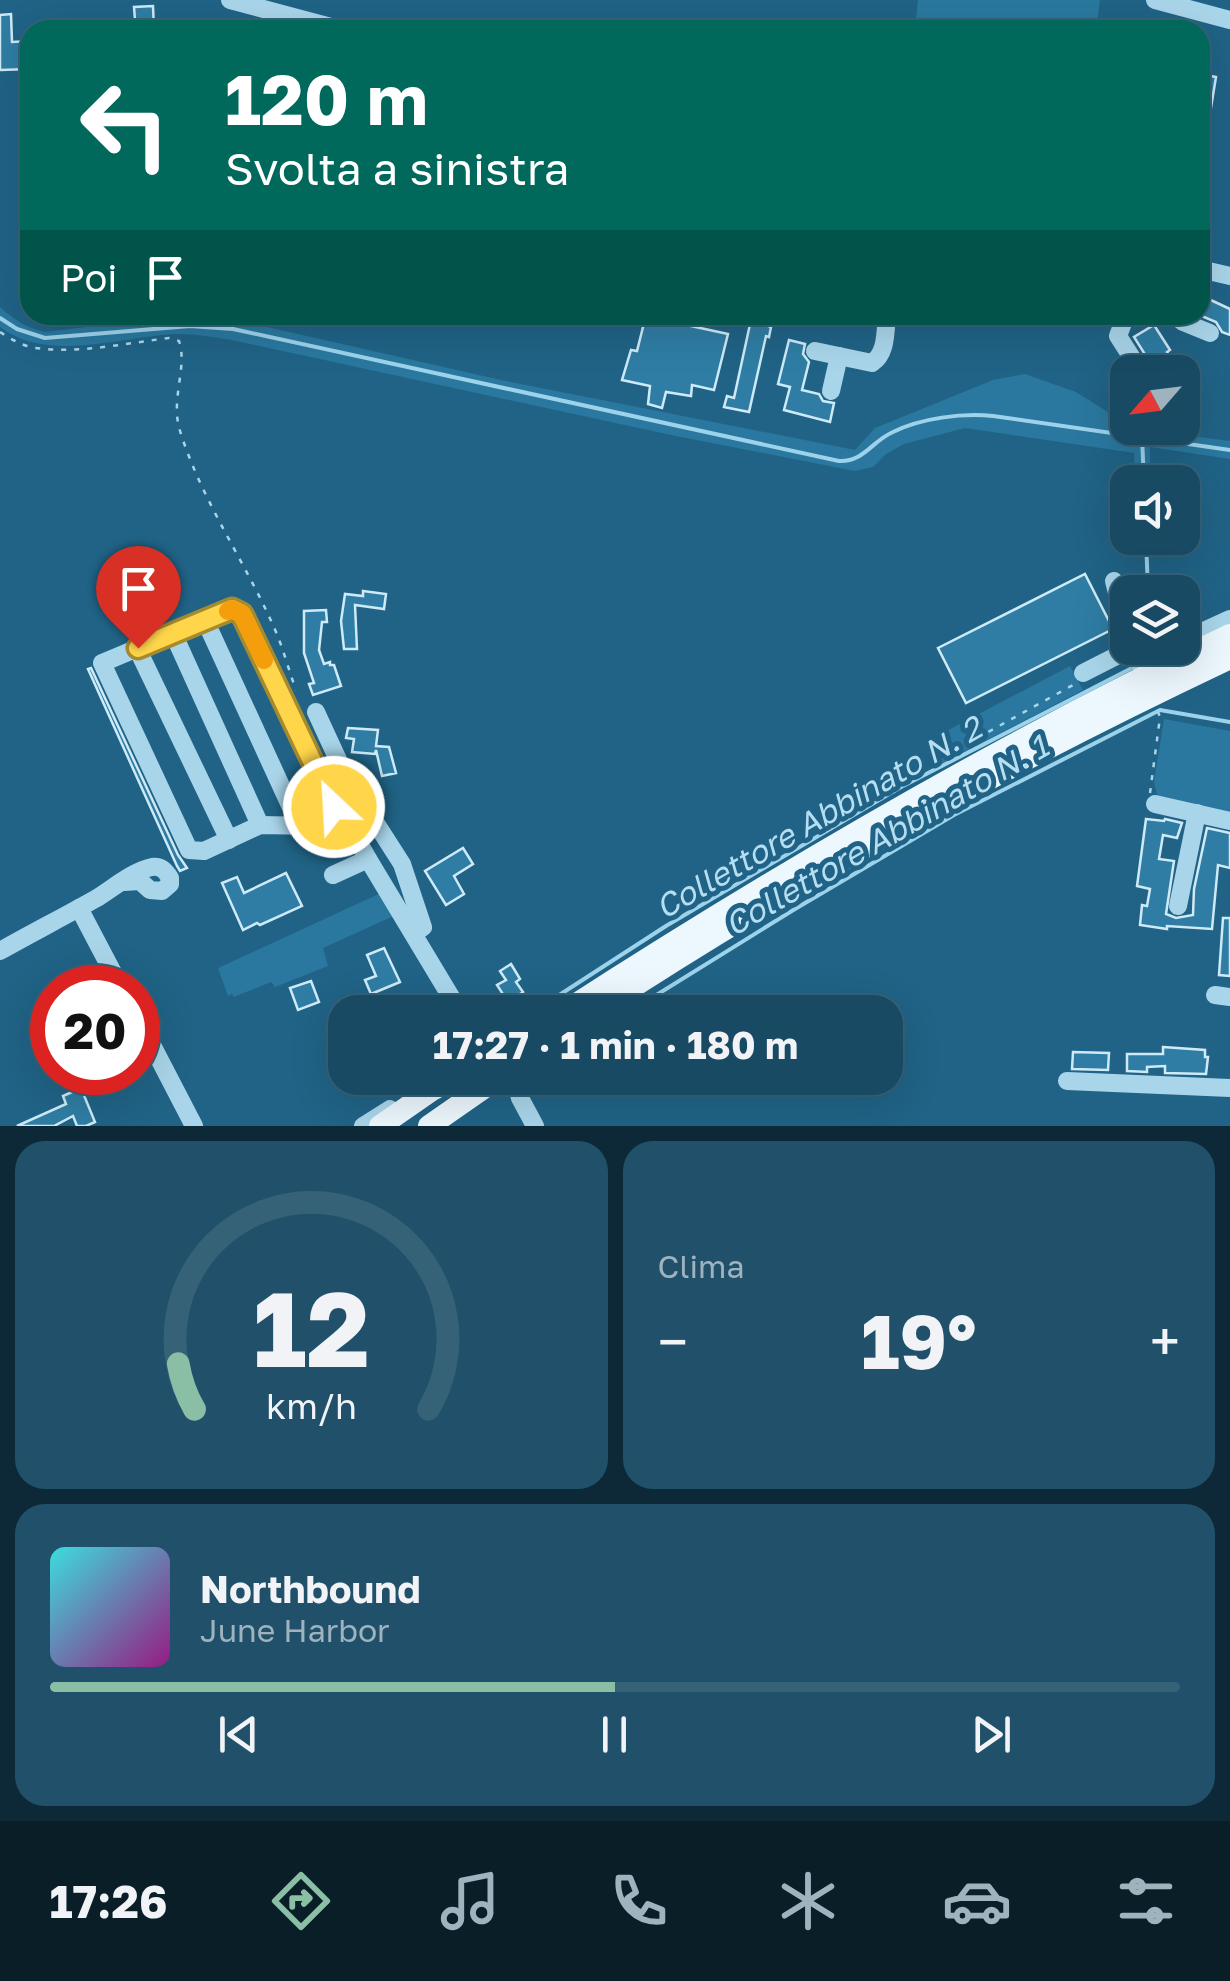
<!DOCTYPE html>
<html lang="it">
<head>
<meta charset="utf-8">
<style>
	body { margin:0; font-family:"Golos Text",sans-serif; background:#21516a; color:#f1f3f6; height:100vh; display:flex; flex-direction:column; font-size:38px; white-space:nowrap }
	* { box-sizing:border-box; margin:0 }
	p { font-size:32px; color:#9fb3bf }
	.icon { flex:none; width:55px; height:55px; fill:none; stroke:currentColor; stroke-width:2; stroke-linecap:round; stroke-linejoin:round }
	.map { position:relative; height:1126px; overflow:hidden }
	.side { display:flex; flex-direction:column; gap:15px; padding:15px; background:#0d2937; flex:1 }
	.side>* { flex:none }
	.top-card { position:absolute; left:20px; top:20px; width:1190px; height:305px; border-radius:30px; box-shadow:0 10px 40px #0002,0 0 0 2px #366278; background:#00695c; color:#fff; overflow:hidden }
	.needle { width:65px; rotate:242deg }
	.tools { position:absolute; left:1110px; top:355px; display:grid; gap:20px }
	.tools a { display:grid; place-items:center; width:90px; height:90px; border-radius:20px; background:#184a64; box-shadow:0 10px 40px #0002,0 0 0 2px #366278; font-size:50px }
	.speed { position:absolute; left:30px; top:965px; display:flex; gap:20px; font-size:50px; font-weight:700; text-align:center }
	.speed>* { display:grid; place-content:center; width:130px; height:130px; border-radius:50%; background:#184a64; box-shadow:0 10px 40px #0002,0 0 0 2px #366278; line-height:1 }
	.speed .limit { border:15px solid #d22; background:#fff; color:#111 }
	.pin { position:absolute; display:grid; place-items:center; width:85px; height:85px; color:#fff; margin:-102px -42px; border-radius:50% 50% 50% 0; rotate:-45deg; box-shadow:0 0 10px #0007 }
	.pin .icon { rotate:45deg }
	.me { position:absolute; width:110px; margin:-55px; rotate:335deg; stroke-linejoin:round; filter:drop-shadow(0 0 8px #0008) }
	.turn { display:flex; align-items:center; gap:35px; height:210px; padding:0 40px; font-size:45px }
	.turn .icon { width:130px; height:130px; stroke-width:2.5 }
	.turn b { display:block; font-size:70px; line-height:85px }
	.then { display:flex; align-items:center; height:95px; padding:0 40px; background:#0003; gap:20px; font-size:38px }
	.big { font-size:75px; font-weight:700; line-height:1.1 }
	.side .widget { flex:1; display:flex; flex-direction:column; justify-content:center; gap:15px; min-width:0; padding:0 35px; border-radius:30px; background:#21516a }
	.side .dial { align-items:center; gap:0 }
	.dial svg { height:260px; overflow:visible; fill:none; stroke:#366278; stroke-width:7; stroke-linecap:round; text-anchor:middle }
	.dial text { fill:#f1f3f6; stroke:none }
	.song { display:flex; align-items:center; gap:30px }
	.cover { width:120px; height:120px; border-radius:15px; background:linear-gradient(135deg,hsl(180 70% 55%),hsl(310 70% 35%)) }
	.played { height:10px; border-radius:5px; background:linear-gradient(90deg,#8abfa5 50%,#366278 50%) }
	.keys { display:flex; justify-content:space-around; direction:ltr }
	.heat { display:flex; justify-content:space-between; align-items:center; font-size:55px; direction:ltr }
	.side .tiles { flex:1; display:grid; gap:15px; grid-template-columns:1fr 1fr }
	.widget:last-child { grid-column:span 2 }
	.trip { position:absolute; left:328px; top:995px; width:575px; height:100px; border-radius:30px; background:#184a64; box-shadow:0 10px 40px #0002,0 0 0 2px #366278; font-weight:700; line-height:100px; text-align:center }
	.dock { display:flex; height:160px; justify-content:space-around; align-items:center; background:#0a1e28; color:#9fb3bf }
	.dock .icon { width:70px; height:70px }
	.dock .on { color:#8abfa5 }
	.dock b { font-size:45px; color:#f1f3f6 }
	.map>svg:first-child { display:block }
</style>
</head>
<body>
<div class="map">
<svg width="1230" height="1126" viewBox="0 0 1230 1126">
	<rect width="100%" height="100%" fill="#206386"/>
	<g fill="#2a789f">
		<path d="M918,0H1100L1096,30H915Z"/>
		<path d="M0,307C14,320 27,328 45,332L188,315L219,316L501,380L855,450L875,428L993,380L1025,374L1076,392L1127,424L1128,428L1230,441V459L1150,447V482H1135L1134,453L965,428L904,444L886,454L873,467L855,471L671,435L232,340C213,337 195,334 177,334C121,336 49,364 0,327Z"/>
		<path d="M1070,666L1083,690L942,763L937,736Z"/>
		<path d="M1164,719L1230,731V815L1158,799L1154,782Z"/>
		<path d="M383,892L398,914L323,948L328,966L275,987L271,982L234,997L232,994L228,996L218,968Z"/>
	</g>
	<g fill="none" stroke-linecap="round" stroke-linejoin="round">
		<g stroke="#9dd2eb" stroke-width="4">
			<path d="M0,318L17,329L45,338L190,326L233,329L839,461C864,462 872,441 893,432C921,418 962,413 993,416L1230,450"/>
			<path d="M1142,437L1144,482"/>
			<path d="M1146,538L1148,592"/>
			<path d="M1148,660V648"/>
			<path d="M533,1012L666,926L901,787L1130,669"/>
			<path d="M629,1012L795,909L954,815L1160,710L1230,722"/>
		</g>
	</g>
	<g fill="#2f7da4" stroke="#ceeaf7" stroke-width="2.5">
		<path d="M153,6L154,30H79V22L135,20L134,7Z"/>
		<path d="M11,14L12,42L30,41V69L0,70V15Z"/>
		<path d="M1200,74L1216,77L1209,120L1200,119Z"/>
		<path d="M1200,295L1230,309V335L1222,332L1216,322L1199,315Z"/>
		<path d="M752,315H771L768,326L771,327L769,337L766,336L749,412L724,407L727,396L734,398Z"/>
		<path d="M645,319L662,323L663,320L728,334L714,390L692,385L691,396L666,392L662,408L648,404L650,386L622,380L631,350L637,351Z"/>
		<path d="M1154,325L1170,350L1167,352L1180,372H1156L1134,337Z"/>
		<path d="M789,340L805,344L803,354L809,362L802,390L819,394L823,401L834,403L830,422L784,410L790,387L778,384Z"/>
		<path d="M1085,574L1113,629L966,703L938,648Z"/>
		<path d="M363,591L386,594L384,609L355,605L357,649H344L341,621L345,594L363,596Z"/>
		<path d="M326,610L327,622H322L319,650L324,664L330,662V665H334L341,686L313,695L309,684L314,683L304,653V611Z"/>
		<path d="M91,668L178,855L187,868L180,871L177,866L88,669Z"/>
		<path d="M348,728L378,730L376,746L389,747L396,773L382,776L376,750L375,754L352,752L354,739L346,738Z"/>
		<path d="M1146,819L1164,821L1165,819L1182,823L1177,838L1163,835L1159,859L1174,861L1166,914L1176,918L1193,915L1194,889L1207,828L1230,833V868L1218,865L1212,929L1167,926V929L1140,925L1142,905L1147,906L1150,889L1137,886Z"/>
		<path d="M463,848L473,864L454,876L464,894L446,905L425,871Z"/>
		<path d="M286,873L302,906L260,925L257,923L243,930L222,883L237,877L244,893Z"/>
		<path d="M1223,918H1230V976L1219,975Z"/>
		<path d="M384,948L400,982L371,994L365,980L376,976L367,955Z"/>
		<path d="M511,964L520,979L516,982L523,992L508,1002L497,985L506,980L500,971Z"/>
		<path d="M311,981L319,1002L298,1010L290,988Z"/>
		<path d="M1163,1047L1205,1050V1057H1208L1206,1074L1165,1073V1066L1147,1067V1072L1127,1071V1054H1163Z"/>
		<path d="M1073,1052L1109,1053L1108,1070L1072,1069Z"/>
		<path d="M81,1088L95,1122L86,1126H77L73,1116L54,1126H17L66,1104L63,1096Z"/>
	</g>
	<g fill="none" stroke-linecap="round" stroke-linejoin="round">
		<g stroke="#a9d5ea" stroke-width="2.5" stroke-dasharray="5 8" stroke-linecap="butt">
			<path d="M0,332C11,339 22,346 36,348C77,354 128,343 169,338L179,341C188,367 170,399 180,431C203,504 247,564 276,632C284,651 289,671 296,690"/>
			<path d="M943,757L1073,685"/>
			<path d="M1150,793L1160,717L1158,712"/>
		</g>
		<g stroke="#a9d5ea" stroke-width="18">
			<path d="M230,0L342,30"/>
			<path d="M1155,0L1230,20"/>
			<path d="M1200,269L1230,276"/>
			<path d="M1126,315L1118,336L1141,372"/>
			<path d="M1174,315L1183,322L1210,333"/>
			<path d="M815,351L872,363C887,353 885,332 887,315"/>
			<path d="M831,391L839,356"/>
			<path d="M1114,581L1128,636"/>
			<path d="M205,620L299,825"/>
			<path d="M173,633L260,825"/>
			<path d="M1182,641L1230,619"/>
			<path d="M137,648L229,840"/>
			<path d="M1083,673L1132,648L1146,677"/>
			<path d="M316,712L345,775L402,864L423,927L419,930"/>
			<path d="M1155,804L1230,821"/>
			<path d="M340,815L315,826L260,825L204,851L189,850L102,663L231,609L242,614L334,807C346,824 358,840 368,859"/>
			<path d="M333,875L368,859L460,1012"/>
			<path d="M1178,906L1197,813"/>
			<path d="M79,908L121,988"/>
			<path d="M0,951C32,933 65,916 97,898C113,888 133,871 152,867C161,866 165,870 170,878V884L162,891L150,890L140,881L124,882"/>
			<path d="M1215,995L1230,997"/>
			<path d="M138,1018L194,1126"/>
			<path d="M517,1078L515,1080L520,1098L535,1126"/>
			<path d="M1067,1081L1230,1088"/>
			<path d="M363,1126L390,1109"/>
		</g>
		<g stroke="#edf7fe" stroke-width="22">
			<path d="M564,1012C778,874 999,744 1230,635"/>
			<path d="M594,1012C797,879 1010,762 1230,658"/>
			<path d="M380,1126L432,1090L456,1078"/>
			<path d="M429,1126L498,1078"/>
		</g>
	</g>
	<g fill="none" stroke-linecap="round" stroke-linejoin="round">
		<defs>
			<path id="route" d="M138,648L232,609L242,614L334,807"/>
		</defs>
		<use href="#route" stroke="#a68a30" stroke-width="25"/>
		<use href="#route" stroke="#ffd54a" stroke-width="18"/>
		<path stroke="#f59e0b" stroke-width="18" d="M228,611L232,609L242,614L264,660"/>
	</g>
	<g text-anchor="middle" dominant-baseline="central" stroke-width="10" stroke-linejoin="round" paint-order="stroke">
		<g font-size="32" font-style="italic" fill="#b5def1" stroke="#206386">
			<text transform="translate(818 817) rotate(-30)">Collettore Abbinato N. 2</text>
			<text transform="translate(886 835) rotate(-30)">Collettore Abbinato N. 1</text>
		</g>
	</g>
</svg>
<div class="tools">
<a><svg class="needle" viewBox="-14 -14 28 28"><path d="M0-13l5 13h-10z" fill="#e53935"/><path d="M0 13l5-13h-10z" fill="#9fb3bf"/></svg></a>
<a><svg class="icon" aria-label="sound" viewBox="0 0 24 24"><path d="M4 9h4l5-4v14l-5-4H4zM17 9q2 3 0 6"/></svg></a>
<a><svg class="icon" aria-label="layers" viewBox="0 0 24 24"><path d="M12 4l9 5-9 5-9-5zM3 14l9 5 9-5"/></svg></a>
</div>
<div class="speed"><div class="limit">20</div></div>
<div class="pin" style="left:138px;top:648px;background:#d93025"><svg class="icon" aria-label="arrive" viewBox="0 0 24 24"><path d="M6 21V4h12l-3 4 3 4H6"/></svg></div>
<svg class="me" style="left:334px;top:807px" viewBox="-20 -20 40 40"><circle r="17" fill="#ffd54a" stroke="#fff" stroke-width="3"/><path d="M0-11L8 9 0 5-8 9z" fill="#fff"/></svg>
<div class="trip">17:27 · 1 min · 180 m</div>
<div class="top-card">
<div class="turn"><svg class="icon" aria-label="left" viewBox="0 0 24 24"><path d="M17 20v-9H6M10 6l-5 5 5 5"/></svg><div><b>120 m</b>Svolta a sinistra</div></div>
<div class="then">Poi<svg class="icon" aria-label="arrive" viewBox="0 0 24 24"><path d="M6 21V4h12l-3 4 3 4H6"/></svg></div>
</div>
</div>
<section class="side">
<div class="tiles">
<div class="widget dial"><svg viewBox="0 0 100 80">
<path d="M14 69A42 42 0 1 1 86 69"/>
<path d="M14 69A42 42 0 0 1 9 55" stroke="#8abfa5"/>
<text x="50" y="56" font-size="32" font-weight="700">12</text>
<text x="50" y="72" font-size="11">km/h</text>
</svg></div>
<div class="widget"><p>Clima</p>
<div class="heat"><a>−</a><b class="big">19°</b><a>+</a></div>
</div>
<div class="widget">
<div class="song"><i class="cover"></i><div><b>Northbound</b><p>June Harbor</p></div></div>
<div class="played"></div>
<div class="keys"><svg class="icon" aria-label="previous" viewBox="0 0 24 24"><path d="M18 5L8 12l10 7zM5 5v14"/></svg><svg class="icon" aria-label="pause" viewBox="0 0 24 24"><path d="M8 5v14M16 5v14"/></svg><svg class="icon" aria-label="next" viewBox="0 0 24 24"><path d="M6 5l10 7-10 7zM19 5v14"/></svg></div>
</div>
</div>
</section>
<nav class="dock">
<b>17:26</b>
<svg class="icon on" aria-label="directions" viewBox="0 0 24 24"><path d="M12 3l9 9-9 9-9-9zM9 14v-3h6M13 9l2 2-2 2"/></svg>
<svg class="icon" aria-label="music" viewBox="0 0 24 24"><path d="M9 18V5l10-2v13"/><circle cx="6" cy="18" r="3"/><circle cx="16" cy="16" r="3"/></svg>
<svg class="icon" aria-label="phone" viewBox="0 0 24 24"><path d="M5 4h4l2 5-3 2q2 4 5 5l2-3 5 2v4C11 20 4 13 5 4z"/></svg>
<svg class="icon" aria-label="climate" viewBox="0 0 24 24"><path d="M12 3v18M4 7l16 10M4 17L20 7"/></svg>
<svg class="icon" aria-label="car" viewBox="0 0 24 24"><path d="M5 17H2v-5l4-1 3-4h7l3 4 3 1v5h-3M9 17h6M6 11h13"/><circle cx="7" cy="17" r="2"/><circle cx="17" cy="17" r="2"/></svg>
<svg class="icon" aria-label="filters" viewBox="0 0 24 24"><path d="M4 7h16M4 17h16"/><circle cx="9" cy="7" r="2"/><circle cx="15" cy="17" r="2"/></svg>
</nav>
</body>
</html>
